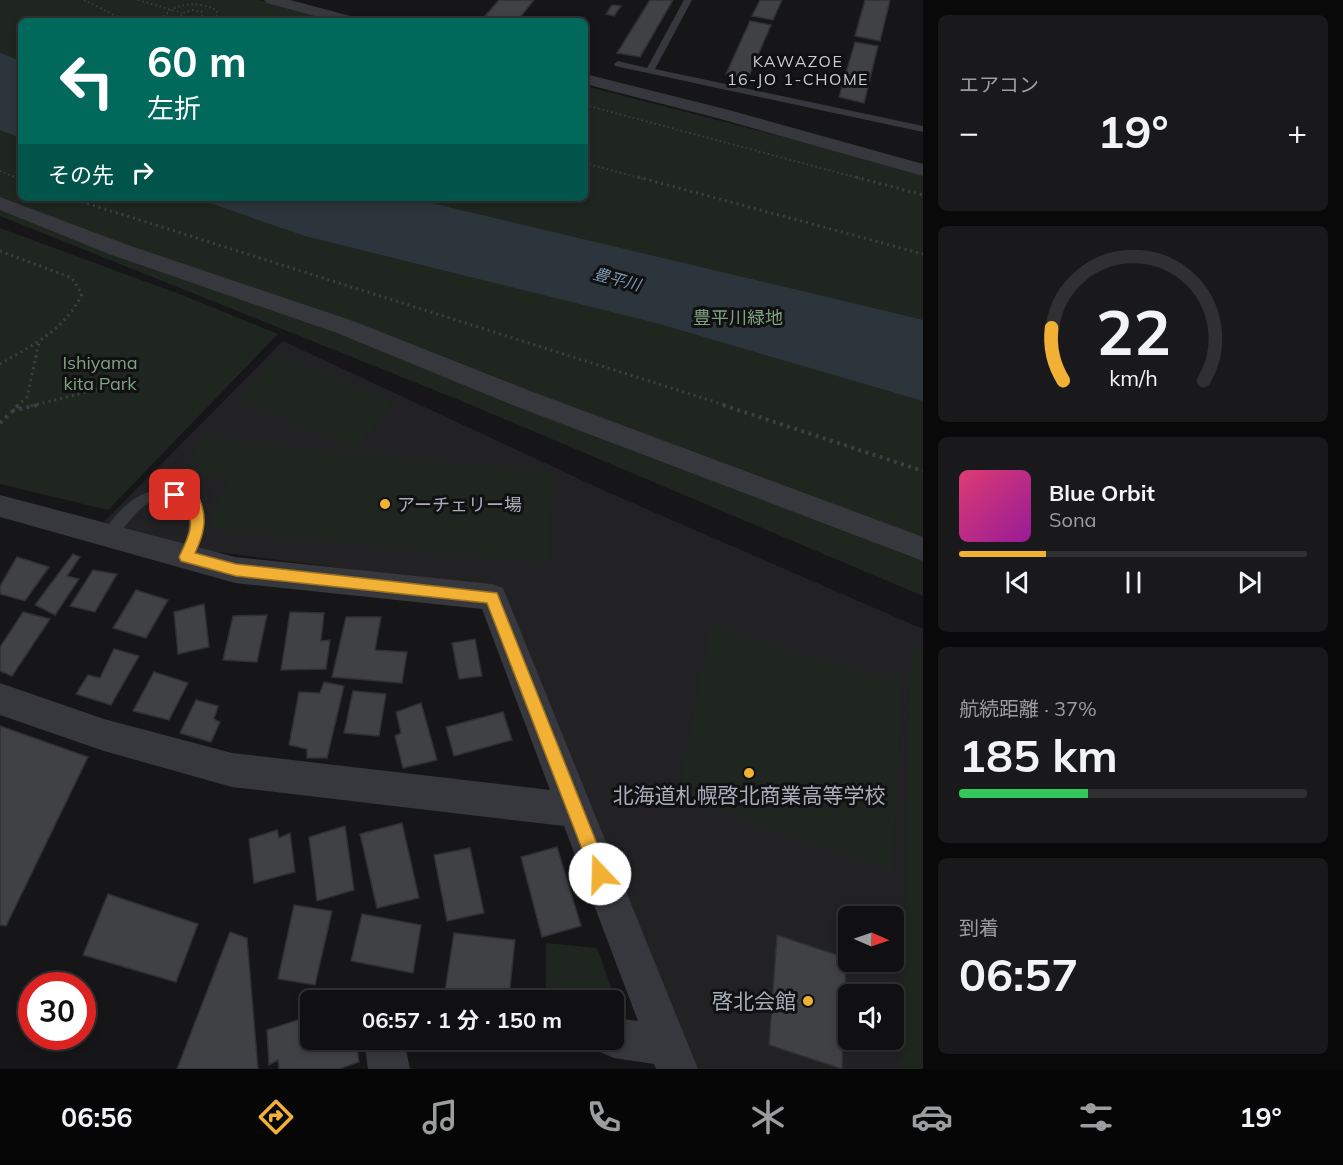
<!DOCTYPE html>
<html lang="ja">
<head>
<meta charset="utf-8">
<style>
	body { margin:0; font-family:Mulish,"Noto Sans JP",sans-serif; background:#19191b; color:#f1f3f6; height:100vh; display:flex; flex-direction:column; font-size:22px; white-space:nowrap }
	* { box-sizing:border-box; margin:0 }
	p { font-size:20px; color:#9c9d9f }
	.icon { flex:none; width:33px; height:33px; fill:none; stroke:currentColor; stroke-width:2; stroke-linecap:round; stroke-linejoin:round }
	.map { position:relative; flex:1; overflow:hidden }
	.sheet { display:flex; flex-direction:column; gap:15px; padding:15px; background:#09090a; width:420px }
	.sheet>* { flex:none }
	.hud { position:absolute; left:18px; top:18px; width:570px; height:183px; border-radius:9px; box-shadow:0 3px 9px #0003,0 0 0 2px #303032; background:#00695c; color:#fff; overflow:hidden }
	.needle { width:39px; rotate:92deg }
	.fabs { position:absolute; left:838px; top:906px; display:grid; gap:12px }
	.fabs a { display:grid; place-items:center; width:66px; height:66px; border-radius:9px; background:#101012; box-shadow:0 3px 9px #0003,0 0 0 2px #303032; font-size:30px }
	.speed { position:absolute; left:18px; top:972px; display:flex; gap:12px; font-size:30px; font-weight:700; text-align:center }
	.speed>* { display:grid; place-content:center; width:78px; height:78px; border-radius:50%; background:#101012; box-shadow:0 3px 9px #0003,0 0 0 2px #303032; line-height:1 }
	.speed .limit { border:9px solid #d22; background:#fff; color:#111 }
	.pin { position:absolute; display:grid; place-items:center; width:51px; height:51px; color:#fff; margin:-26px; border-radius:12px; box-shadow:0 3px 9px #0006 }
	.me { position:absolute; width:66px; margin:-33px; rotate:339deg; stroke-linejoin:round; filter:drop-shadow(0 0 4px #0008) }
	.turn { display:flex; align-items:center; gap:21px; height:126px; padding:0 30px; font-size:27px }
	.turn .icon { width:78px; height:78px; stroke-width:2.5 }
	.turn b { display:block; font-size:42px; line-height:51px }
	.then { display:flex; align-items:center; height:57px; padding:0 30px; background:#0003; gap:12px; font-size:22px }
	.big { font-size:45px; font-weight:700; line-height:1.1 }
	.sheet .widget { flex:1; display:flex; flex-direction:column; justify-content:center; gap:9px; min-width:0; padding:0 21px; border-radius:9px; background:#19191b }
	.sheet .dial { align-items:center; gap:0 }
	.dial svg { height:156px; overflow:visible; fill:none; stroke:#303032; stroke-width:7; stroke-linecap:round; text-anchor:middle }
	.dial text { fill:#f1f3f6; stroke:none }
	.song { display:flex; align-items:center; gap:18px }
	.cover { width:72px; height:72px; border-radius:9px; background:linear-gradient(135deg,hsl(340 70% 55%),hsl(300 70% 35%)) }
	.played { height:6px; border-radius:3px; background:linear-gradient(90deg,#f2b134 25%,#303032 25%) }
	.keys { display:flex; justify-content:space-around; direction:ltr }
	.heat { display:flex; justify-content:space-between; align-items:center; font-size:33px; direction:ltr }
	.charge { height:9px; border-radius:4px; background:linear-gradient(90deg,#34c759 37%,#303032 0) }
	.trip { position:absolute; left:300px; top:990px; width:324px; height:60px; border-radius:9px; background:#101012; box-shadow:0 3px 9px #0003,0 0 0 2px #303032; font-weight:700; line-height:60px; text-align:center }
	.tab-bar { display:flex; height:96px; justify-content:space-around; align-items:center; background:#060607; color:#9c9d9f }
	.tab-bar .icon { width:42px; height:42px }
	.tab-bar .on { color:#f2b134 }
	.tab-bar b { font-size:27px; color:#f1f3f6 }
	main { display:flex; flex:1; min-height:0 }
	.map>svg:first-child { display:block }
</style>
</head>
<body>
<main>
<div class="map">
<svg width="923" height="1069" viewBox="0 0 923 1069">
	<rect width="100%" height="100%" fill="#161618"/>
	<path fill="#222225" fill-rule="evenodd" d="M283,341L605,491L923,629V1069H694L502,589L210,551L104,522ZM849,916H894V962H849ZM849,994H894V1040H849Z"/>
	<g fill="#1e261f">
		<path d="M0,0H259L338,21H21V198H585V86L923,173V596L464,402L0,216Z"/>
		<path d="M0,228L182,295L278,334L108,510L0,484Z"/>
		<path d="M278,354L394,400L356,450L237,399Z"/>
		<path d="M200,438L554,472L547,564L209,529L227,479L186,474Z"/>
		<path d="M711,625L901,683L893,871L678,796Z"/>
		<path d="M911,648L923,653V1069H901Z"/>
		<path d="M546,943L597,948L618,1007L614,1006V1000L546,999Z"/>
	</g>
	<g fill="#2c353c">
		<path d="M0,53L21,61V138L0,130Z"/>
		<path d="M195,198H410L911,317L923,320V401L656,323L305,236Z"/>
	</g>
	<g fill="#404145" stroke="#303034" stroke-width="1.5">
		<path d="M499,0H534L517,21L485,16Z"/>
		<path d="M650,0H673L640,57L617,53Z"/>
		<path d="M760,0H782L773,20L752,16Z"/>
		<path d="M865,0H890L880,41L855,36Z"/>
		<path d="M612,5L621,6L614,16L606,14Z"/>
		<path d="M750,21L771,25L748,78L726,74Z"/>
		<path d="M855,42L878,46L864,103L839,97Z"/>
		<path d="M73,554L80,557L67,576L79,579L55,615L35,605Z"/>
		<path d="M17,557L49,567L25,601L0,594V586Z"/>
		<path d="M93,570L117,574L95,612L70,606Z"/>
		<path d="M136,590L168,600L146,638L113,628Z"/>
		<path d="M204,604L209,647L178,654L174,612Z"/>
		<path d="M23,612L50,619L12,676L0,671V647Z"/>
		<path d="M290,612L324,613L321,641L330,640L326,669L281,670Z"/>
		<path d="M267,615L257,662L223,660L233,616Z"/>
		<path d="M346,617H381L375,650L407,652L402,683L332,677Z"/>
		<path d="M475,639L482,676L459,679L452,643Z"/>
		<path d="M114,649L139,656L111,705L76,694L88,675L100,678Z"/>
		<path d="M154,672L188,683L169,720L133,711Z"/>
		<path d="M324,682L344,686L327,758H307V749L289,745L299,692L320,693Z"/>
		<path d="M353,691L386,694L379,736L344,733Z"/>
		<path d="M196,700L218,706L214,719L220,722L211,742L180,733Z"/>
		<path d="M421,703L437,760L403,768L395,736L401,733L396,712Z"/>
		<path d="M503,712L512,740L454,756L446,727Z"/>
		<path d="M0,726L88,757L6,926L0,925Z"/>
		<path d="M402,823L419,898L377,908L360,834Z"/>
		<path d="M345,826L354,890L317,901L309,837Z"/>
		<path d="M277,830L279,838L290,833L295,872L254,883L249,839Z"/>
		<path d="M557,847L581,926L542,937L521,857Z"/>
		<path d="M470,848L484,913L447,921L434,855Z"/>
		<path d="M108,894L198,924L176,982L83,955Z"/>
		<path d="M294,905L332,911L315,985L278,979Z"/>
		<path d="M362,914L421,925L413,973L351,961Z"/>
		<path d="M230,932L247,938L258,1069H177Z"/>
		<path d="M454,933L515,940L509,997L445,991Z"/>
		<path d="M777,935L846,958L842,1069L769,1045Z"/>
		<path d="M310,1016V1040H356L359,1062L339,1069H279L278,1060L269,1065L267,1030Z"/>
	</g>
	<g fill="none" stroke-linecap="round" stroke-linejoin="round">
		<g stroke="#3d3f44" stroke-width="2" stroke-dasharray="1.5 3" stroke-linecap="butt">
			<path d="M84,0L126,21"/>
			<path d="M138,0L182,13"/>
			<path d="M163,21V17C177,2 198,1 216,10L218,14L214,21"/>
			<path d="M186,21L180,18L182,13L193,10L202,12V18L192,21"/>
			<path d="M585,105L862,179"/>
			<path d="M585,163L643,179"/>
			<path d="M0,171L20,179"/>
		</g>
		<g stroke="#3d3f44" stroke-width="3" stroke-dasharray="2 4" stroke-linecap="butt">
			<path d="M16,177L21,179"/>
			<path d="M638,177L923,254"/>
			<path d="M856,177L923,195"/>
			<path d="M70,198L728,406"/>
			<path d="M0,251L72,278L82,294C65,330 33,345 0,364"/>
			<path d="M17,406L27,397L39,342"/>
			<path d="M31,406L115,385"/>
		</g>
		<g stroke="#3d3f44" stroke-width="4" stroke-dasharray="3 4.5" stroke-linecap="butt">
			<path d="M723,405L923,471"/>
			<path d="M12,411L37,405"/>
			<path d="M0,423L19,405"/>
		</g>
		<g fill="#37383d" fill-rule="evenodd">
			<path d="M684,0H692L655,69L923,126V132L615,66L614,64L618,61L647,68Z"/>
			<path d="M165,489L199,498L201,502L204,530L191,562L186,564L181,562L178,557C187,540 191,525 188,506C176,503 161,498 149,503C132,511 117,545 103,540L100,536L103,532C120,509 135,491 165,489Z"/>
		</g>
		<g fill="#37383d" fill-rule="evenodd">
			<path d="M264,0H290L358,18L360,21H333L267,3Z"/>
			<path d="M585,74L729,110L923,164V176L717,118L585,84Z"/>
			<path d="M0,197L125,244L353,321L533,392L923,537V561L515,406L337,333L109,254L0,210Z"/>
			<path d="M0,495L235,557L492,584L503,588L698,1069H656L654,1064L614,1058L600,1052L594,1040H614V1018L638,1021L564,826L232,787L104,751L0,715V683L104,719L232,753L550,790L482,609L235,583L0,517Z"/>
			<path d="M364,1040H404L410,1069H368Z"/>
		</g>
	</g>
	<path fill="#f2b134" stroke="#9d7322" stroke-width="1.5" d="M175,490L199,498C208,518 204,534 195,553L236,564L497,593L609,874L607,880L600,883L594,880L487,603L236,576L181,561L179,557C189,536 194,528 188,505L170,499L168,495Z"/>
	<g fill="#f2b134" stroke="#111113" stroke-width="2">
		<circle cx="385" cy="504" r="6"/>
		<circle cx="749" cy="773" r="6"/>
		<circle cx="808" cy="1001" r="6"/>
	</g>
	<g text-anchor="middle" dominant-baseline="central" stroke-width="6" stroke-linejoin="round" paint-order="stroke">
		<g font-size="16" letter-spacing="1.5" fill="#c9ccd4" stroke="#111113">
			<text x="798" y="61">KAWAZOE<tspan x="798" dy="18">16-JO 1-CHOME</tspan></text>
		</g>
		<g font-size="16" font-style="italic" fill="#7f9bb3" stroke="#111113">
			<text transform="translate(617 279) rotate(15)">豊平川</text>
		</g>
		<g font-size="18" fill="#7fa381" stroke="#111113">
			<text x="738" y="317">豊平川緑地</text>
			<text x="100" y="362">Ishiyama<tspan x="100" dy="21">kita Park</tspan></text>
		</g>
		<g font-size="18" fill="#a8adb8" stroke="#111113" text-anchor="start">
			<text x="397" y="504">アーチェリー場</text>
		</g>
		<g font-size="21" fill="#a8adb8" stroke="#111113">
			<text x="749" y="795">北海道札幌啓北商業高等学校</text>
			<text x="796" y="1001" text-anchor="end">啓北会館</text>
		</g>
	</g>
</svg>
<div class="fabs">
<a><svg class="needle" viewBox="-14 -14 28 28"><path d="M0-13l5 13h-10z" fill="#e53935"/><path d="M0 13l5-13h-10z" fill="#9c9d9f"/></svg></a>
<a><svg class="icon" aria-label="sound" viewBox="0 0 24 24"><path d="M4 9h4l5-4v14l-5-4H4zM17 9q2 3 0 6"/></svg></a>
</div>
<div class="speed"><div class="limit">30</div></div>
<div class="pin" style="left:175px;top:495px;background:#d93025"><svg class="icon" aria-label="arrive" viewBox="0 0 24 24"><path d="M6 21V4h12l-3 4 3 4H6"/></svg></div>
<svg class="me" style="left:600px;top:874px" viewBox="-20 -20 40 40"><circle r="19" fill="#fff"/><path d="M0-13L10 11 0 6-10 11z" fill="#f2b134"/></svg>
<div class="trip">06:57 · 1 分 · 150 m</div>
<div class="hud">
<div class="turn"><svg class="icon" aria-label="left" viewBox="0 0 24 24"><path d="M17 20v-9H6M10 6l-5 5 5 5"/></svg><div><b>60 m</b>左折</div></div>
<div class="then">その先<svg class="icon" aria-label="right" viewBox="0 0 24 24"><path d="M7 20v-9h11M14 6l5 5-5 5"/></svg></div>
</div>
</div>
<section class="sheet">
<div class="widget"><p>エアコン</p>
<div class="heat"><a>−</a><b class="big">19°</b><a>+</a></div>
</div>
<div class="widget dial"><svg viewBox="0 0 100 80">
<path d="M14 69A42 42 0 1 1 86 69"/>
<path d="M14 69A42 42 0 0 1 8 42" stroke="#f2b134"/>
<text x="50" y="56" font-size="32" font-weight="700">22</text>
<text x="50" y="72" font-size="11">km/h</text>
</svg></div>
<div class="widget">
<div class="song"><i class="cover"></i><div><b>Blue Orbit</b><p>Sona</p></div></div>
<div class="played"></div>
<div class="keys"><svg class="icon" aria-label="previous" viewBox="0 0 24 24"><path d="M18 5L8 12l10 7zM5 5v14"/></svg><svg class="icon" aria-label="pause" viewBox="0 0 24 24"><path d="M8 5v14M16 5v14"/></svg><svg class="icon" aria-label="next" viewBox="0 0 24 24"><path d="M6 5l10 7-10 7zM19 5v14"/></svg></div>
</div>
<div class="widget"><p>航続距離 · 37%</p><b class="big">185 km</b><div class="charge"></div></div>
<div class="widget"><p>到着</p><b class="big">06:57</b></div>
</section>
</main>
<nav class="tab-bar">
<b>06:56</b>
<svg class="icon on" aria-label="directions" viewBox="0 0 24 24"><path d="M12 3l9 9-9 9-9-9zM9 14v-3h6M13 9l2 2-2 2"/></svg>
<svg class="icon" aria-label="music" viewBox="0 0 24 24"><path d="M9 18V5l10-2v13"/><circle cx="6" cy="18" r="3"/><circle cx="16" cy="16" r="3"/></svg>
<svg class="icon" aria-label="phone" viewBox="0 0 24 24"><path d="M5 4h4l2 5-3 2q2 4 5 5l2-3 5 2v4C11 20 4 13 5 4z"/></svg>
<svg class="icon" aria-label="climate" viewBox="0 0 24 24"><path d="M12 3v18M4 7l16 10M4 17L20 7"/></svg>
<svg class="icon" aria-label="car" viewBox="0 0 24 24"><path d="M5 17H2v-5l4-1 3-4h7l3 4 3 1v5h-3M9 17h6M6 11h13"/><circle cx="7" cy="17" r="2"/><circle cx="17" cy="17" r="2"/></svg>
<svg class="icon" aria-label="filters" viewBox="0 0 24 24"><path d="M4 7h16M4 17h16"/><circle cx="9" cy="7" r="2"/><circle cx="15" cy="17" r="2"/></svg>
<b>19°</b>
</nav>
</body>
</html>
